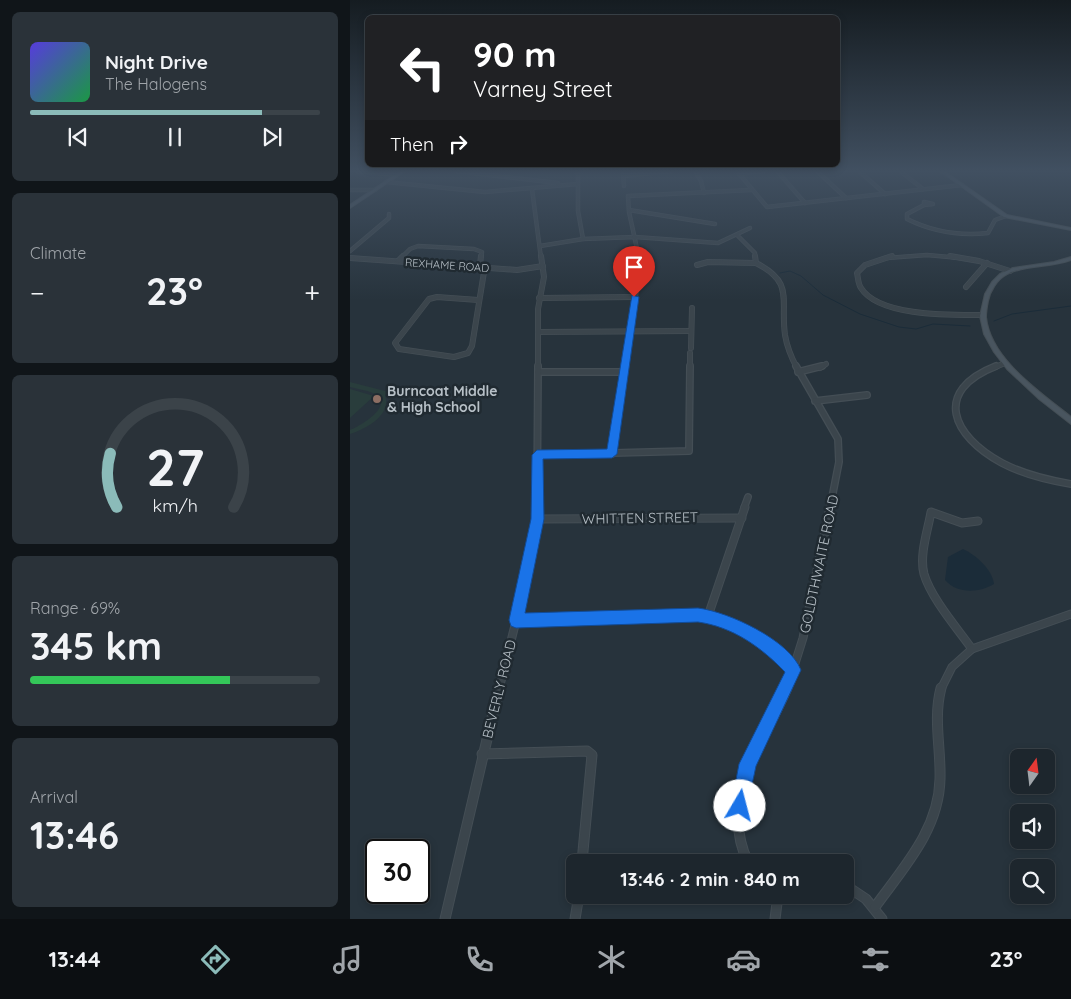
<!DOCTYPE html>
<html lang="en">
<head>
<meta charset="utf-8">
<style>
	body { margin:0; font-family:Quicksand,sans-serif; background:#2a3239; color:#f1f3f6; height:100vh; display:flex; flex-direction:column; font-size:19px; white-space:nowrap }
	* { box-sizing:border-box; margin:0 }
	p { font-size:16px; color:#a0a5aa }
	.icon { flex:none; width:28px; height:28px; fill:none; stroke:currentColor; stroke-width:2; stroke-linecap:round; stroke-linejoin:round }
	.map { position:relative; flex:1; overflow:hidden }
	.details { display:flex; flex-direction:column; gap:12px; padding:12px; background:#101519; width:350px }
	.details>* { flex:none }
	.top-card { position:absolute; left:15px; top:15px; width:475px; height:152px; border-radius:8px; box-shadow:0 2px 8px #0003,0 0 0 1px #3b4349; background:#202124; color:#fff; overflow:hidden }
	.needle { width:32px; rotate:14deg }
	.tools { position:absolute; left:660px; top:749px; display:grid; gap:10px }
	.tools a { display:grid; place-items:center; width:45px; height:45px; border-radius:8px; background:#1d262d; box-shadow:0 2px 8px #0003,0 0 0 1px #3b4349; font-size:25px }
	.speed { position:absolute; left:15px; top:839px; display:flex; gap:10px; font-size:25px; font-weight:700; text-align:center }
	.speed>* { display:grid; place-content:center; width:65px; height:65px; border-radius:50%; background:#1d262d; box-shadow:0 2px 8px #0003,0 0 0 1px #3b4349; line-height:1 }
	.speed .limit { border:2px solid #111; border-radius:8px; background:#fff; color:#111 }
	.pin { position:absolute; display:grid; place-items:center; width:42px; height:42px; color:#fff; margin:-51px -21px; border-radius:50% 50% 50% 0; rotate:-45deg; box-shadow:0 0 5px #0007 }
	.pin .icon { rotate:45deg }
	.me { position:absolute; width:55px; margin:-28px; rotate:8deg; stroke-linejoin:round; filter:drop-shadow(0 0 4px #0008) }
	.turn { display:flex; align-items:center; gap:18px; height:105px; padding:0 25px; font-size:22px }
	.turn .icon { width:65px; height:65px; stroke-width:2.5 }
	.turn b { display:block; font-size:35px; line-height:42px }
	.then { display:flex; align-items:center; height:48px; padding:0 25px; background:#0003; gap:10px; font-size:19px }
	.big { font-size:38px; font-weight:700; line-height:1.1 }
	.details .widget { flex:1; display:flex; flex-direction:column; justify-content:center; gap:8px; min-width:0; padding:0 18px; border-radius:8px; background:#2a3239 }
	.details .dial { align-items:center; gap:0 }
	.dial svg { height:130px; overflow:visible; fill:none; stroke:#3b4349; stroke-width:7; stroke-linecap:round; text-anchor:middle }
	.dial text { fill:#f1f3f6; stroke:none }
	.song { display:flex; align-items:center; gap:15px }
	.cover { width:60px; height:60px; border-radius:8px; background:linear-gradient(135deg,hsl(250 70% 55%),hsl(140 70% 35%)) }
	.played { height:5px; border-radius:2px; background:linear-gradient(90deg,#8bbbb9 80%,#3b4349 80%) }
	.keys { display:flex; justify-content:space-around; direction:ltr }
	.heat { display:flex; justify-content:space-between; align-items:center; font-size:28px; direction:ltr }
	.charge { height:8px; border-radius:4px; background:linear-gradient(90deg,#34c759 69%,#3b4349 0) }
	.trip { position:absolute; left:216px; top:854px; width:288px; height:50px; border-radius:8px; background:#1d262d; box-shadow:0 2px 8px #0003,0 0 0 1px #3b4349; font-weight:700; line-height:50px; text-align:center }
	.tab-bar { display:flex; height:80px; justify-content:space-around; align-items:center; background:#0c0f12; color:#a0a5aa }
	.tab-bar .icon { width:35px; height:35px }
	.tab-bar .on { color:#8bbbb9 }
	.tab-bar b { font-size:22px; color:#f1f3f6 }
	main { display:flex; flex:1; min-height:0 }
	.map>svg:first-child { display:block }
</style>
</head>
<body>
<main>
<section class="details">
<div class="widget">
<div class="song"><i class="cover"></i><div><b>Night Drive</b><p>The Halogens</p></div></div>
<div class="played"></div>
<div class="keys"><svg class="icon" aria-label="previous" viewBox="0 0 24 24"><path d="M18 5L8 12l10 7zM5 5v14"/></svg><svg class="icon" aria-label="pause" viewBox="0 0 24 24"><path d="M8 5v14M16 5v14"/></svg><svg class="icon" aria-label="next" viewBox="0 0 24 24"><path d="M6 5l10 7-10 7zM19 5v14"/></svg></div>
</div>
<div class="widget"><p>Climate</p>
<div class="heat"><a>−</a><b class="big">23°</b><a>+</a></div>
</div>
<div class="widget dial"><svg viewBox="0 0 100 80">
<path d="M14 69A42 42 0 1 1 86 69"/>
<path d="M14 69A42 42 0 0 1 10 36" stroke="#8bbbb9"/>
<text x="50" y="56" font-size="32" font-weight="700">27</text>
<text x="50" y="72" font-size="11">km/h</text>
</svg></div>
<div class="widget"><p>Range · 69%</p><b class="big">345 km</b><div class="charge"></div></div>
<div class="widget"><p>Arrival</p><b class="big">13:46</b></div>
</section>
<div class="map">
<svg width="721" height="919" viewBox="0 0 721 919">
	<rect width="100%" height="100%" fill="#27333c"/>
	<g fill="#293d3c">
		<path d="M0,382L39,392L35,395C42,415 16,429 0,434V430C11,426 47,404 23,393C16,390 7,389 0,387Z"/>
		<path d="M0,389L24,396L0,418Z"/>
	</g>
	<path fill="#1b2c39" d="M613,549C626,555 642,569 644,584C629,593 607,594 595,580L598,557Z"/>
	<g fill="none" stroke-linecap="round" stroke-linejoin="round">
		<g stroke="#1b2c39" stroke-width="1">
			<path d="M430,273L440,271L451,276L473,295L510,314L549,327L566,329L583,324L620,326"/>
			<path d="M644,321L662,314L721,306"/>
		</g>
		<defs>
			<g id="street-far4">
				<path d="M7,171L46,175"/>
				<path d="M105,171L208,183"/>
				<path d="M273,171L274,186"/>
				<path d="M345,171L351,181L354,193"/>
				<path d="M387,171L417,207L612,185"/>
				<path d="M427,171L455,203"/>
				<path d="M467,171L496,198"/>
				<path d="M509,171L535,194"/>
				<path d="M550,171L573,189"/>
				<path d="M389,174L414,171"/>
				<path d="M273,176L322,171"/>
				<path d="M36,182L135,192L228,184"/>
				<path d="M182,189L191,258"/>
				<path d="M0,190H25"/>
				<path d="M574,202L583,204L574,205Z"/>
				<path d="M574,205L557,214V219C583,232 610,236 638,233L645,220L656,216"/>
				<path d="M279,210L365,224"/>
				<path d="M387,235L405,253V258"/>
				<path d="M233,239L285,237L368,243L400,228"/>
				<path d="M190,246L233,239L228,211V171"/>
				<path d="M0,251L39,218V214"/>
				<path d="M51,258L60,249L68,246L124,249L132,252L131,258"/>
				<path d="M289,258L279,212L278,196L401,190"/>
				<path d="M537,258L577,255L610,258"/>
			</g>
			<g id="street-far3">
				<path d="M289,256V274"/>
				<path d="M405,256L406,263C445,283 430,299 435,335C437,347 441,357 447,368"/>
				<path d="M542,256L515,265L507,273C508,277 508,284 511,288C529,317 602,315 633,315"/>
				<path d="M600,256L629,261L660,271"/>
				<path d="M0,258L167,270L193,266"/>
				<path d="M48,261L53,256"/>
				<path d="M347,265L358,262L406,263"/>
				<path d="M616,287L637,263"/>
				<path d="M189,298L285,297"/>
				<path d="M128,300L87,297L79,299L45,343L49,349L104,357L118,353L122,346L134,272L130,265L131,256"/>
				<path d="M188,332L341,331"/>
				<path d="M341,348L342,308"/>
				<path d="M188,368V309L194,277L191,256"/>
				<path d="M275,368L286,290"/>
				<path d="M340,368V353"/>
				<path d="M470,368L476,364"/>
				<path d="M643,368L655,363"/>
			</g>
			<g id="street-far2">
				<path d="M446,366L488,439L489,462L480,508"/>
				<path d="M646,366C582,391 602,436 652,463C673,474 697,480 721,484"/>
				<path d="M188,372H274"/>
				<path d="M448,372L472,366"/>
				<path d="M465,401L517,395"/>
				<path d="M262,454L275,366"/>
				<path d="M187,455L339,451L340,366"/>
				<path d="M187,508L188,366"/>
				<path d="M394,508L398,497"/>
			</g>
			<g id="street-far1">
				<path d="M187,519L392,518"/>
				<path d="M358,616L395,507"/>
				<path d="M166,621L349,615C388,622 416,643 444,670"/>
				<path d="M622,649C607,628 581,598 574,574C569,555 578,530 581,512L612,523L628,521"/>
				<path d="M149,689L166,621L187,520V507"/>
				<path d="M437,689L453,638L480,507"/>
				<path d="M591,689L602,667L622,649L721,614"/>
			</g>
			<g id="street">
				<path d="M132,754L237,751L242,755L232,862"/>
				<path d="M398,862C368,801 414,741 437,688"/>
				<path d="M495,885L516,899L532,919"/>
				<path d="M525,907C553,868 589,830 590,779C591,748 583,719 591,688"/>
				<path d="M95,919L149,688"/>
				<path d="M225,919L229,895"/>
				<path d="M425,919L428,895"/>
			</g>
			<g id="secondary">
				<path d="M51,171H55L0,208V205Z"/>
				<path d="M590,171H594L657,215L721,228V230L654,217Z"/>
				<path d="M721,257V260C701,268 677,264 657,274C647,279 640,291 638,301C637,306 636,312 636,317C640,359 691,393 721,417V424L689,399L657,369L644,352L634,334L630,316L635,294L642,282L650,274L663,268L704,262Z"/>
			</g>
		</defs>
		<use href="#street-far4" stroke="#444e55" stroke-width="4.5"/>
		<use href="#street-far3" stroke="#444e55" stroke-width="6"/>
		<use href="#street-far2" stroke="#444e55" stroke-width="8"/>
		<use href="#street-far1" stroke="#444e55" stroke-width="9"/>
		<use href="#street" stroke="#444e55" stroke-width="11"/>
		<use href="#secondary" stroke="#444e55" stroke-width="2"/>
		<use href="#street-far4" stroke="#3b454c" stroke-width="3"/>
		<use href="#street-far3" stroke="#3b454c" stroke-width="4.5"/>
		<use href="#street-far2" stroke="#3b454c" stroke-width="5.5"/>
		<use href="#street-far1" stroke="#3b454c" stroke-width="7"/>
		<use href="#street" stroke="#3b454c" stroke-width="9"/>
		<use href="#secondary" fill="#49555f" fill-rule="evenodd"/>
	</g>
	<linearGradient id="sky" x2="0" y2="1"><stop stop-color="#151c21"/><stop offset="0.57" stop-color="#415061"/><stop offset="1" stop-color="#415061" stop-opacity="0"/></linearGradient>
	<rect width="721" height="300" fill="url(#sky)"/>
	<path fill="#1a73e8" stroke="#114b97" d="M282,295L289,297L267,454L262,458L193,459L194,519L175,613L348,608C379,612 439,640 451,670L406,766L396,813L390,815L383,813L381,806L389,764L435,672C411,647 383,627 348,622L166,628L161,626L159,620L181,519L182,455L187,450L257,449Z"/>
	<circle fill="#8d6e63" stroke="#202a31" stroke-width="2" cx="27" cy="399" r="5"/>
	<g text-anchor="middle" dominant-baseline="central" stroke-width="5" stroke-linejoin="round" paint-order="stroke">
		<g font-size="11" fill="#b7c0c7" stroke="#202a31">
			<text transform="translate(97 265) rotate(4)">REXHAME ROAD</text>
		</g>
		<g font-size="14" font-weight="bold" fill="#b7c0c7" stroke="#202a31" text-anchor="start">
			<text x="37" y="391">Burncoat Middle<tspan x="37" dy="16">&amp; High School</tspan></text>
		</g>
		<g font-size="14" fill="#b7c0c7" stroke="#202a31">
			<text transform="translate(290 518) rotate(-1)">WHITTEN STREET</text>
			<text transform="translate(469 564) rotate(-78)">GOLDTHWAITE ROAD</text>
			<text transform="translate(149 689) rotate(-76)">BEVERLY ROAD</text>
		</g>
	</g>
</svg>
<div class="tools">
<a><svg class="needle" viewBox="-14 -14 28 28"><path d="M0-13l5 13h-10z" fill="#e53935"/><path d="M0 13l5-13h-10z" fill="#a0a5aa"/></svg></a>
<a><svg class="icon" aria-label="sound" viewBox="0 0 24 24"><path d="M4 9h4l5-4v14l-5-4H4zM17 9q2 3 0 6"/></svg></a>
<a><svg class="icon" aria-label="search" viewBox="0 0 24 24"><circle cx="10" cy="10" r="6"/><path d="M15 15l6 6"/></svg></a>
</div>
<div class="speed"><div class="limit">30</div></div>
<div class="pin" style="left:284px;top:297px;background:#d93025"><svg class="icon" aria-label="arrive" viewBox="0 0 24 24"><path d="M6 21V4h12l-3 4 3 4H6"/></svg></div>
<svg class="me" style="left:390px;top:806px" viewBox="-20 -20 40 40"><circle r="19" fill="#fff"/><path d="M0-13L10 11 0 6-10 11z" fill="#1a73e8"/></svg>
<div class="trip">13:46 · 2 min · 840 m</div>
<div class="top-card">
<div class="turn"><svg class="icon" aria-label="left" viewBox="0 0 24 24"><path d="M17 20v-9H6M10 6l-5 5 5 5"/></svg><div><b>90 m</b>Varney Street</div></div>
<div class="then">Then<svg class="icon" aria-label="right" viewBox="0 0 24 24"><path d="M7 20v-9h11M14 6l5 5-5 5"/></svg></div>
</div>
</div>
</main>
<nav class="tab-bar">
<b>13:44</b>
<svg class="icon on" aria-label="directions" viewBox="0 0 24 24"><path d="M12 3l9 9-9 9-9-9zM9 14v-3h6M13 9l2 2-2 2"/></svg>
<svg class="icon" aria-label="music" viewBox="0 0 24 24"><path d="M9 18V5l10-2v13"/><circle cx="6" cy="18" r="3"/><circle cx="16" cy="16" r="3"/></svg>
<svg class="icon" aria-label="phone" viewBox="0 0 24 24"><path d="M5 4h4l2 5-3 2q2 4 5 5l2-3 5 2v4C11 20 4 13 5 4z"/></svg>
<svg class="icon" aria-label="climate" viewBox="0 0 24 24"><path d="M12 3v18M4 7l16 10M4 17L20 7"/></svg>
<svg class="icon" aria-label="car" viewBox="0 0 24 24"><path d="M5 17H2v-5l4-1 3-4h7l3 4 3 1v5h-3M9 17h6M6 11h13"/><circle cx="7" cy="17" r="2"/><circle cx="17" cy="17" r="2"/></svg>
<svg class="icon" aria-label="filters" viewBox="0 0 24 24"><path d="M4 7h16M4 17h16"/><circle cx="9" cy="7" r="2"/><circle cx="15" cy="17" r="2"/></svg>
<b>23°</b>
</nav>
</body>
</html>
